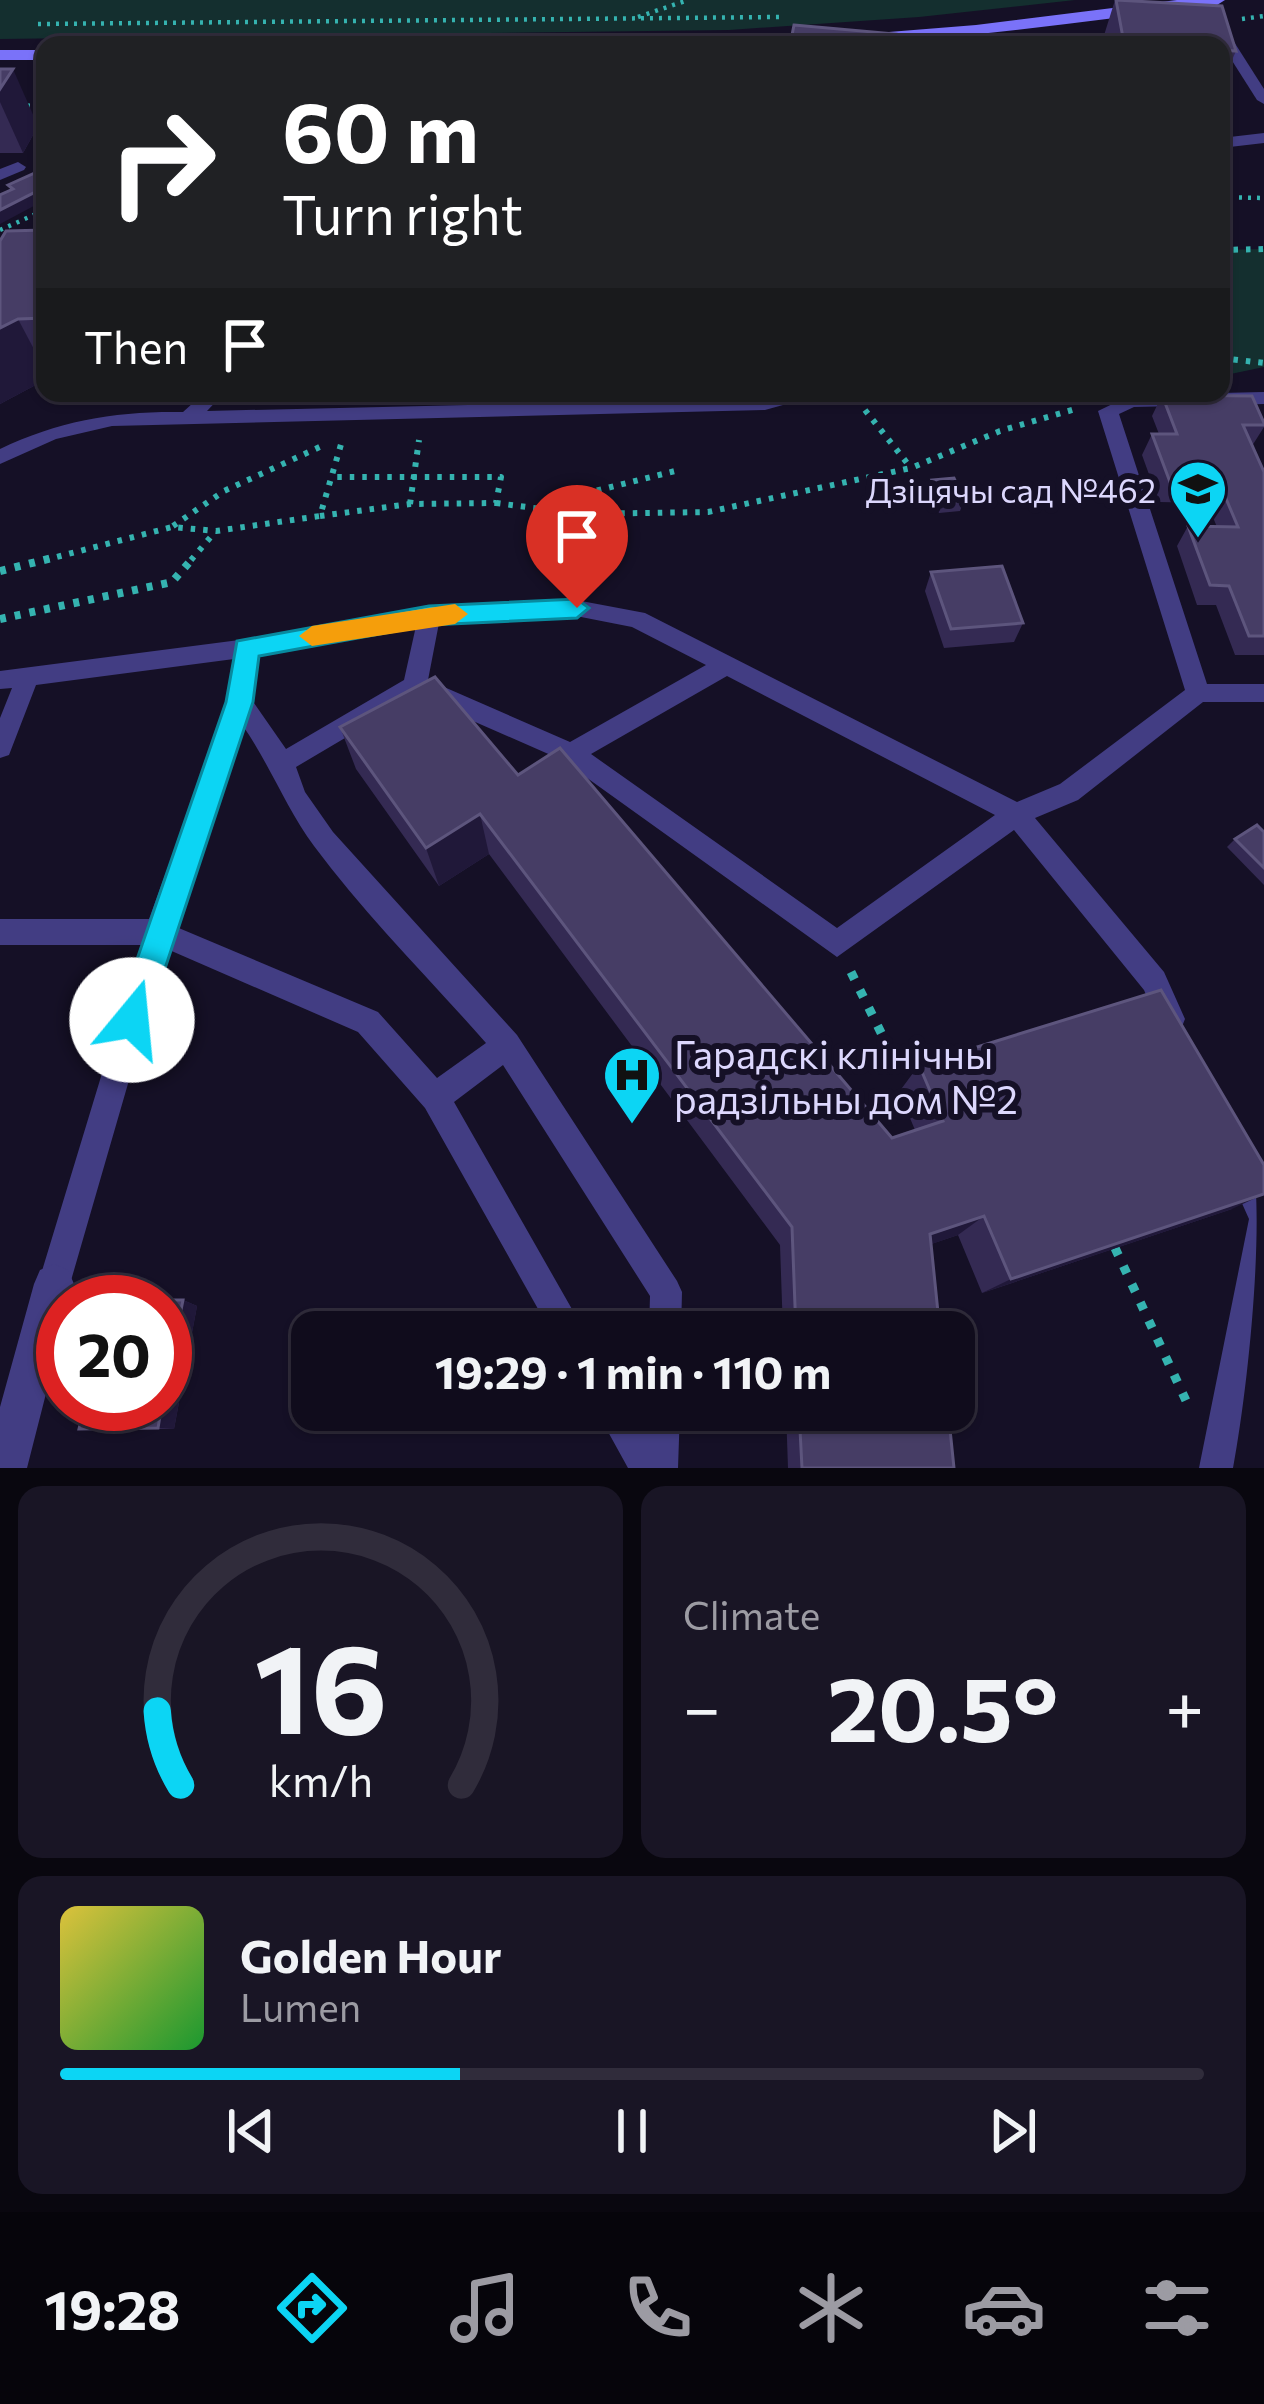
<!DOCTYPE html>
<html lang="en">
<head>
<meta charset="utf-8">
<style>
	body { margin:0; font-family:Commissioner,sans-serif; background:#191525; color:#f1f3f6; height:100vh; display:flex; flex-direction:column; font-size:45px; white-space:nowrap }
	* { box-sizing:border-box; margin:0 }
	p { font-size:39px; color:#9c9ba3 }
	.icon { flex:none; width:66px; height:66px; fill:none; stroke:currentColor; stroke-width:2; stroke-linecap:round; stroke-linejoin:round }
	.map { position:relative; height:1468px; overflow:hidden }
	.details { display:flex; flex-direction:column; gap:18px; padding:18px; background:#09070f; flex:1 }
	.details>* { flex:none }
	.top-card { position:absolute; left:36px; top:36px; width:1194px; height:366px; border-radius:24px; box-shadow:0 3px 9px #0004,0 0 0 3px #302c3b; background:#202124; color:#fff; overflow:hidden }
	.speed { position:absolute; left:36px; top:1275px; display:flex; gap:24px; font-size:60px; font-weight:700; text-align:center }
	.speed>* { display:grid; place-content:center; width:156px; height:156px; border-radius:50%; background:#100c1c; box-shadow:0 3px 9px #0004,0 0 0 3px #302c3b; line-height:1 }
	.speed .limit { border:18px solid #d22; background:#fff; color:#111 }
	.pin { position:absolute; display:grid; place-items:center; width:102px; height:102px; color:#fff; margin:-123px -51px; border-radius:50% 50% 50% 0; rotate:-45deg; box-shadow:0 0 12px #0007 }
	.pin .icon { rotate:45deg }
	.me { position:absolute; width:132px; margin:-66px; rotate:17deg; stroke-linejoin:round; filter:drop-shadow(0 0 9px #0008) }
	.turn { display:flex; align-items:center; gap:42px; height:252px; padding:0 48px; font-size:54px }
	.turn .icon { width:156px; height:156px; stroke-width:2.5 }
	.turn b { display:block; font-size:84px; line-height:102px }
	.then { display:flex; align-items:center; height:114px; padding:0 48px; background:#0003; gap:24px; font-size:45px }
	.big { font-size:90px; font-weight:700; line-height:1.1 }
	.details .widget { flex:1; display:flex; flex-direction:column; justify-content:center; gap:18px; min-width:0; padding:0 42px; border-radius:24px; background:#191525 }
	.details .dial { align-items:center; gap:0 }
	.dial svg { height:312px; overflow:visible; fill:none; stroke:#302c3b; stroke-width:7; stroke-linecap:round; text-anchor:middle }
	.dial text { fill:#f1f3f6; stroke:none }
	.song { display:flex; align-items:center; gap:36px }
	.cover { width:144px; height:144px; border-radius:18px; background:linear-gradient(135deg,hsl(50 70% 55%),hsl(130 70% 35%)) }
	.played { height:12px; border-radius:6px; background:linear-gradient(90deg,#0cd5f4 35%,#302c3b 35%) }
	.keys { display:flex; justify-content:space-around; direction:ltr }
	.heat { display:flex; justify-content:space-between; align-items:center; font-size:66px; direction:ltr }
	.details .tiles { flex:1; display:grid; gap:18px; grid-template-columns:1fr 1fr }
	.widget:last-child { grid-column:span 2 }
	.trip { position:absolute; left:291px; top:1311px; width:684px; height:120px; border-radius:24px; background:#100c1c; box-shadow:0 3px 9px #0004,0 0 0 3px #302c3b; font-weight:700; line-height:120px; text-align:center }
	.tab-bar { display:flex; height:192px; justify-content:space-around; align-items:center; background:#06050b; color:#9c9ba3 }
	.tab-bar .icon { width:84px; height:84px }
	.tab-bar .current { color:#0cd5f4 }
	.tab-bar b { font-size:54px; color:#f1f3f6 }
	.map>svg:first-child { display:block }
</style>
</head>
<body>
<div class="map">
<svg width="1264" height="1468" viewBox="0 0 1264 1468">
	<rect width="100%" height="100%" fill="#151026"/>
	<g fill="#142f2f">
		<path d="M0,0H1075L919,17L729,30L0,39Z"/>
		<path d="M1264,249V367L1221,376V250Z"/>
	</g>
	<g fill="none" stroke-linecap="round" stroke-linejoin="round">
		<g stroke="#35b3b0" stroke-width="4.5" stroke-dasharray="3 6" stroke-linecap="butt">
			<path d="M638,17L688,0"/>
			<path d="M1242,19L1264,16"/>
			<path d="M38,24L779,17"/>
			<path d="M0,103L45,107"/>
			<path d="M1221,197L1264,198"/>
			<path d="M0,230L45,210"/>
		</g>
		<g stroke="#35b3b0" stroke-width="6" stroke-dasharray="4.5 8" stroke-linecap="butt">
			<path d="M1221,250L1264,249"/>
			<path d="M1221,358L1264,363"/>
			<path d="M865,410L911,468"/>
			<path d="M496,503L580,514L708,512L911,468L1000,431L1079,408"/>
			<path d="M410,504L419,440"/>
			<path d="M580,514L579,495L675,471"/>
			<path d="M320,516L410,504L496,503L501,477H333"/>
			<path d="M173,526L224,491L324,445"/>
			<path d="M45,560L172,527L216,531L320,516L342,441"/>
			<path d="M191,560L215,532"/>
		</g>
		<g stroke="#35b3b0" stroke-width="8" stroke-dasharray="6 9" stroke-linecap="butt">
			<path d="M0,571L56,557"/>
			<path d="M0,619L172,582L194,557"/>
		</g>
		<g stroke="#35b3b0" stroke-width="9" stroke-dasharray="8 12" stroke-linecap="butt">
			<path d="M851,972L899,1069"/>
			<path d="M1115,1248L1189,1407"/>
		</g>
		<g fill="#423d83" fill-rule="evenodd">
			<path d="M1212,23H1222L1264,89V104L1257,100L1210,26Z"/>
			<path d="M1264,133V143L1221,148V138Z"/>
			<path d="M18,162L26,167L24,170L0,180V169Z"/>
			<path d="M1264,392V404L1134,407L1119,414L1207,684H1264V702H1203L1078,800L1035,818L1164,972L1185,1019L1181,1029L1171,1033L1161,1029L1144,990L1014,830L837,957L562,760L416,696L296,767L305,792L333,832L517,1035L677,1281L682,1292L681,1332H649L650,1296L503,1065L454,1102L585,1332H551L425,1108L358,1032L167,949L70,1284L65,1295L54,1300L43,1295L38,1284L141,945H0V919H149L228,702L234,659L36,685L9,755L0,758V718L12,688L0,689V671L247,639L429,606L576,600L645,613L1017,802L1060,784L1185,690L1098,411L1131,395ZM576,616L632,627L706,665L570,742L428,680L439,623ZM416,626L404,680L286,749L252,700L258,655ZM727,676L995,815L837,928L591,754ZM243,726C270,765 286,808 314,846C365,915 429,978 486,1043L437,1078L378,1012L174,926Z"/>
			<path d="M204,393H224L207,411L765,398L770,393H788L783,405L765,410L112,426L56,439L0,464V449C60,420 117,411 183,412Z"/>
			<path d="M1242,1155L1253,1159C1264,1232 1248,1388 1233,1468H1199L1249,1219L1227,1170L1231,1159Z"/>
			<path d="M596,1410H632L645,1432L646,1410H680L678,1468H628Z"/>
		</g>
		<path fill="#423d83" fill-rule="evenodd" d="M54,1264L68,1270L74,1284L69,1302H63V1327L27,1468H0V1407L34,1284L40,1270Z"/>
		<g fill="#7a72f9" fill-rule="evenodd">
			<path d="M1177,0H1225L1217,5C1072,23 927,45 780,45L789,40L976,25Z"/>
			<rect x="0" y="50" width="45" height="10"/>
		</g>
	</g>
	<g fill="#342a53">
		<path d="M1115,0L1236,51L1221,85V45H1101Z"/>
		<path d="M0,69L38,126L23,153H0Z"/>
		<path d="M45,230V380L0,404V241Z"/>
		<path d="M1162,395L1264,423V427L1252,446L1264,472V655H1235L1216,605H1197L1177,546L1188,526L1217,527L1207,503L1159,502L1142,455L1152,434H1159L1152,416Z"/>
		<path d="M932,480L964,501L960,511L939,513L929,490Z"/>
		<path d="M931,572L1023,623L1014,642L944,648L925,591Z"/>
		<path d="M340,727L518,775L892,1138L915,1130L899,1092L919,1065L1232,1209L982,1293L958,1235L931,1244L940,1332H783L780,1245L489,854L439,886L356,769Z"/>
		<path d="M1264,832V885L1227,847L1235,839Z"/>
		<path d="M183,1300L197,1306L174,1429H79Z"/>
		<path d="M786,1410H948L954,1468H788Z"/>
	</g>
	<g fill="#201839">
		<path d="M13,69L38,126L23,153L0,102V89Z"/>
		<path d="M45,187V200L0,224V210Z"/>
		<path d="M18,319L45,370V380L0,404V328Z"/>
		<path d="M480,814L489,854L439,886L426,848Z"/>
		<path d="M1264,1194L1232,1209L982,1293L1011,1279Z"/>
		<path d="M984,1216L958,1235L908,1252L930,1234Z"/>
		<path d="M183,1300L197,1306L174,1429L158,1428L162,1404H165V1390Z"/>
	</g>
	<g fill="#463d65" stroke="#5d557d" stroke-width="3">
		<path d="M1116,0L1222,6L1236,51L1221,50V45H1156L1124,43Z"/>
		<path d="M794,25L896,34L895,45H790Z"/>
		<path d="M0,69H13L0,89Z"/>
		<path d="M37,172L45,178V187L0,210V195L13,189L8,185Z"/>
		<path d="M45,230V318L18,319L0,328V241L6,231Z"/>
		<path d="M1162,395L1252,396L1264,423V425H1243L1264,472V636H1249L1229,586L1210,585L1188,526L1238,527L1219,482H1170L1152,434H1177Z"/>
		<path d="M954,478L964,501L942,503L932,480Z"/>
		<path d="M1002,566L1023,623L951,629L931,572Z"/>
		<path d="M435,677L518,775L560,748L892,1138L943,1121L919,1065L1161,990L1264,1165V1194L1011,1279L984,1216L930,1234L940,1332H796L792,1227L480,814L426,848L340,727Z"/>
		<path d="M1257,825L1264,832V868L1235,839Z"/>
		<path d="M110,1300H183L165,1390V1302H110Z"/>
		<path d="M85,1404H162L158,1428L79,1429Z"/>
		<path d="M799,1410H948L954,1468H802Z"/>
	</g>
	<path fill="#0cd5f4" stroke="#088a9f" stroke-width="3" d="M577,599L589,608L577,618L429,625L259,656L253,702L148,1020L143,1031L132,1036L121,1031L116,1020L226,702L237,641L429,606Z"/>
	<path fill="#f59e0b" d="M455,604L468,614L455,624L312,646L299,636L312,626Z"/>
	<defs>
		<symbol id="school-pin" viewBox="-11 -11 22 30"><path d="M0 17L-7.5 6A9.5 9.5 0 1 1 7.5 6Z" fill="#0cd5f4" stroke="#151026"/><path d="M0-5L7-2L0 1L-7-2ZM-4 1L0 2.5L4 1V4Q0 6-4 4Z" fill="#111"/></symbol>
		<symbol id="hospital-pin" viewBox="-11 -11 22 30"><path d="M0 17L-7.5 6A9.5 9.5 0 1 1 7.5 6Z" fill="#0cd5f4" stroke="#151026"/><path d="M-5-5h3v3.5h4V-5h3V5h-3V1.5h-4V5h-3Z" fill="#111"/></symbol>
	</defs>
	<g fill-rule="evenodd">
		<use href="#school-pin" x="1165" y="456" width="66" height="90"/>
		<use href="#hospital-pin" x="599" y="1042" width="66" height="90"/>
	</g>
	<g text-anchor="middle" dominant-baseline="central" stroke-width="12" stroke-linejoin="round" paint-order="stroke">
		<g font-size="33" fill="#dcd7fd" stroke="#151026" text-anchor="end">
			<text x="1156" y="489">Дзіцячы сад №462</text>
		</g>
		<g font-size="39" fill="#dcd7fd" stroke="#151026" text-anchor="start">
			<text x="674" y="1053">Гарадскі клінічны<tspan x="674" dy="45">радзільны дом №2</tspan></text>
		</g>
	</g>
</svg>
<div class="speed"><div class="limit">20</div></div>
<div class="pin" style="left:577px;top:608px;background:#d93025"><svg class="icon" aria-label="arrive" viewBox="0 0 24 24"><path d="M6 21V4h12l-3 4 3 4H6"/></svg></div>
<svg class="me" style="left:132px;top:1020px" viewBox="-20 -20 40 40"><circle r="19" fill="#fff"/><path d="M0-13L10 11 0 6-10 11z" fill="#0cd5f4"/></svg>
<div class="trip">19:29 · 1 min · 110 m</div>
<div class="top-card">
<div class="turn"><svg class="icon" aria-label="right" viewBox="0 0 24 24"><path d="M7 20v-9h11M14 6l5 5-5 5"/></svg><div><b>60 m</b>Turn right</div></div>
<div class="then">Then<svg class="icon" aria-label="arrive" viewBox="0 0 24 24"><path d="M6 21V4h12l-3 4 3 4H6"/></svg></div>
</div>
</div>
<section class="details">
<div class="tiles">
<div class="widget dial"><svg viewBox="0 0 100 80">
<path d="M14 69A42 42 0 1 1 86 69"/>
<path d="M14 69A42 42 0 0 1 8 50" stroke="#0cd5f4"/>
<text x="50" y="56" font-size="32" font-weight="700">16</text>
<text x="50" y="72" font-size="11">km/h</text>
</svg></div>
<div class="widget"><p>Climate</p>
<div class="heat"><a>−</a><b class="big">20.5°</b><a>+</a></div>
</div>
<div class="widget">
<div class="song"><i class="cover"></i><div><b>Golden Hour</b><p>Lumen</p></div></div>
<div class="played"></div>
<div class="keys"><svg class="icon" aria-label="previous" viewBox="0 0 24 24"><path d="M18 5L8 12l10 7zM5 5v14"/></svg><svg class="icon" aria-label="pause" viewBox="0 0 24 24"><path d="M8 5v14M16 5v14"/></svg><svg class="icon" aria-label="next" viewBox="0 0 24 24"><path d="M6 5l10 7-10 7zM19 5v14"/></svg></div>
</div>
</div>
</section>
<nav class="tab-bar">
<b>19:28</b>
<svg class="icon current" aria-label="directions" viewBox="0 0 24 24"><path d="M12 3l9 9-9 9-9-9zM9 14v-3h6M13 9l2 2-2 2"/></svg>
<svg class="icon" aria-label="music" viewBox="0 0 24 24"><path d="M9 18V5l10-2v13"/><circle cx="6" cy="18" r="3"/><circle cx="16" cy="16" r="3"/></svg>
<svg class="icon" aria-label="phone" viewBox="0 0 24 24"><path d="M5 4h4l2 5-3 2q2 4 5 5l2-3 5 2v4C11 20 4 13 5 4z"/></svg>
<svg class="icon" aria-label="climate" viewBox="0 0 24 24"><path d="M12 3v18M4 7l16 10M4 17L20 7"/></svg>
<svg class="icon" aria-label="car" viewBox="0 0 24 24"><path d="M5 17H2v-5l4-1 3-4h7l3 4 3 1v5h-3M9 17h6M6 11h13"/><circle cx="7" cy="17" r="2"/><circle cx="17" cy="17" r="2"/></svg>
<svg class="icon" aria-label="filters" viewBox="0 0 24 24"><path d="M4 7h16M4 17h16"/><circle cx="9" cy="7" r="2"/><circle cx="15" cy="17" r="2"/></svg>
</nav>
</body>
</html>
